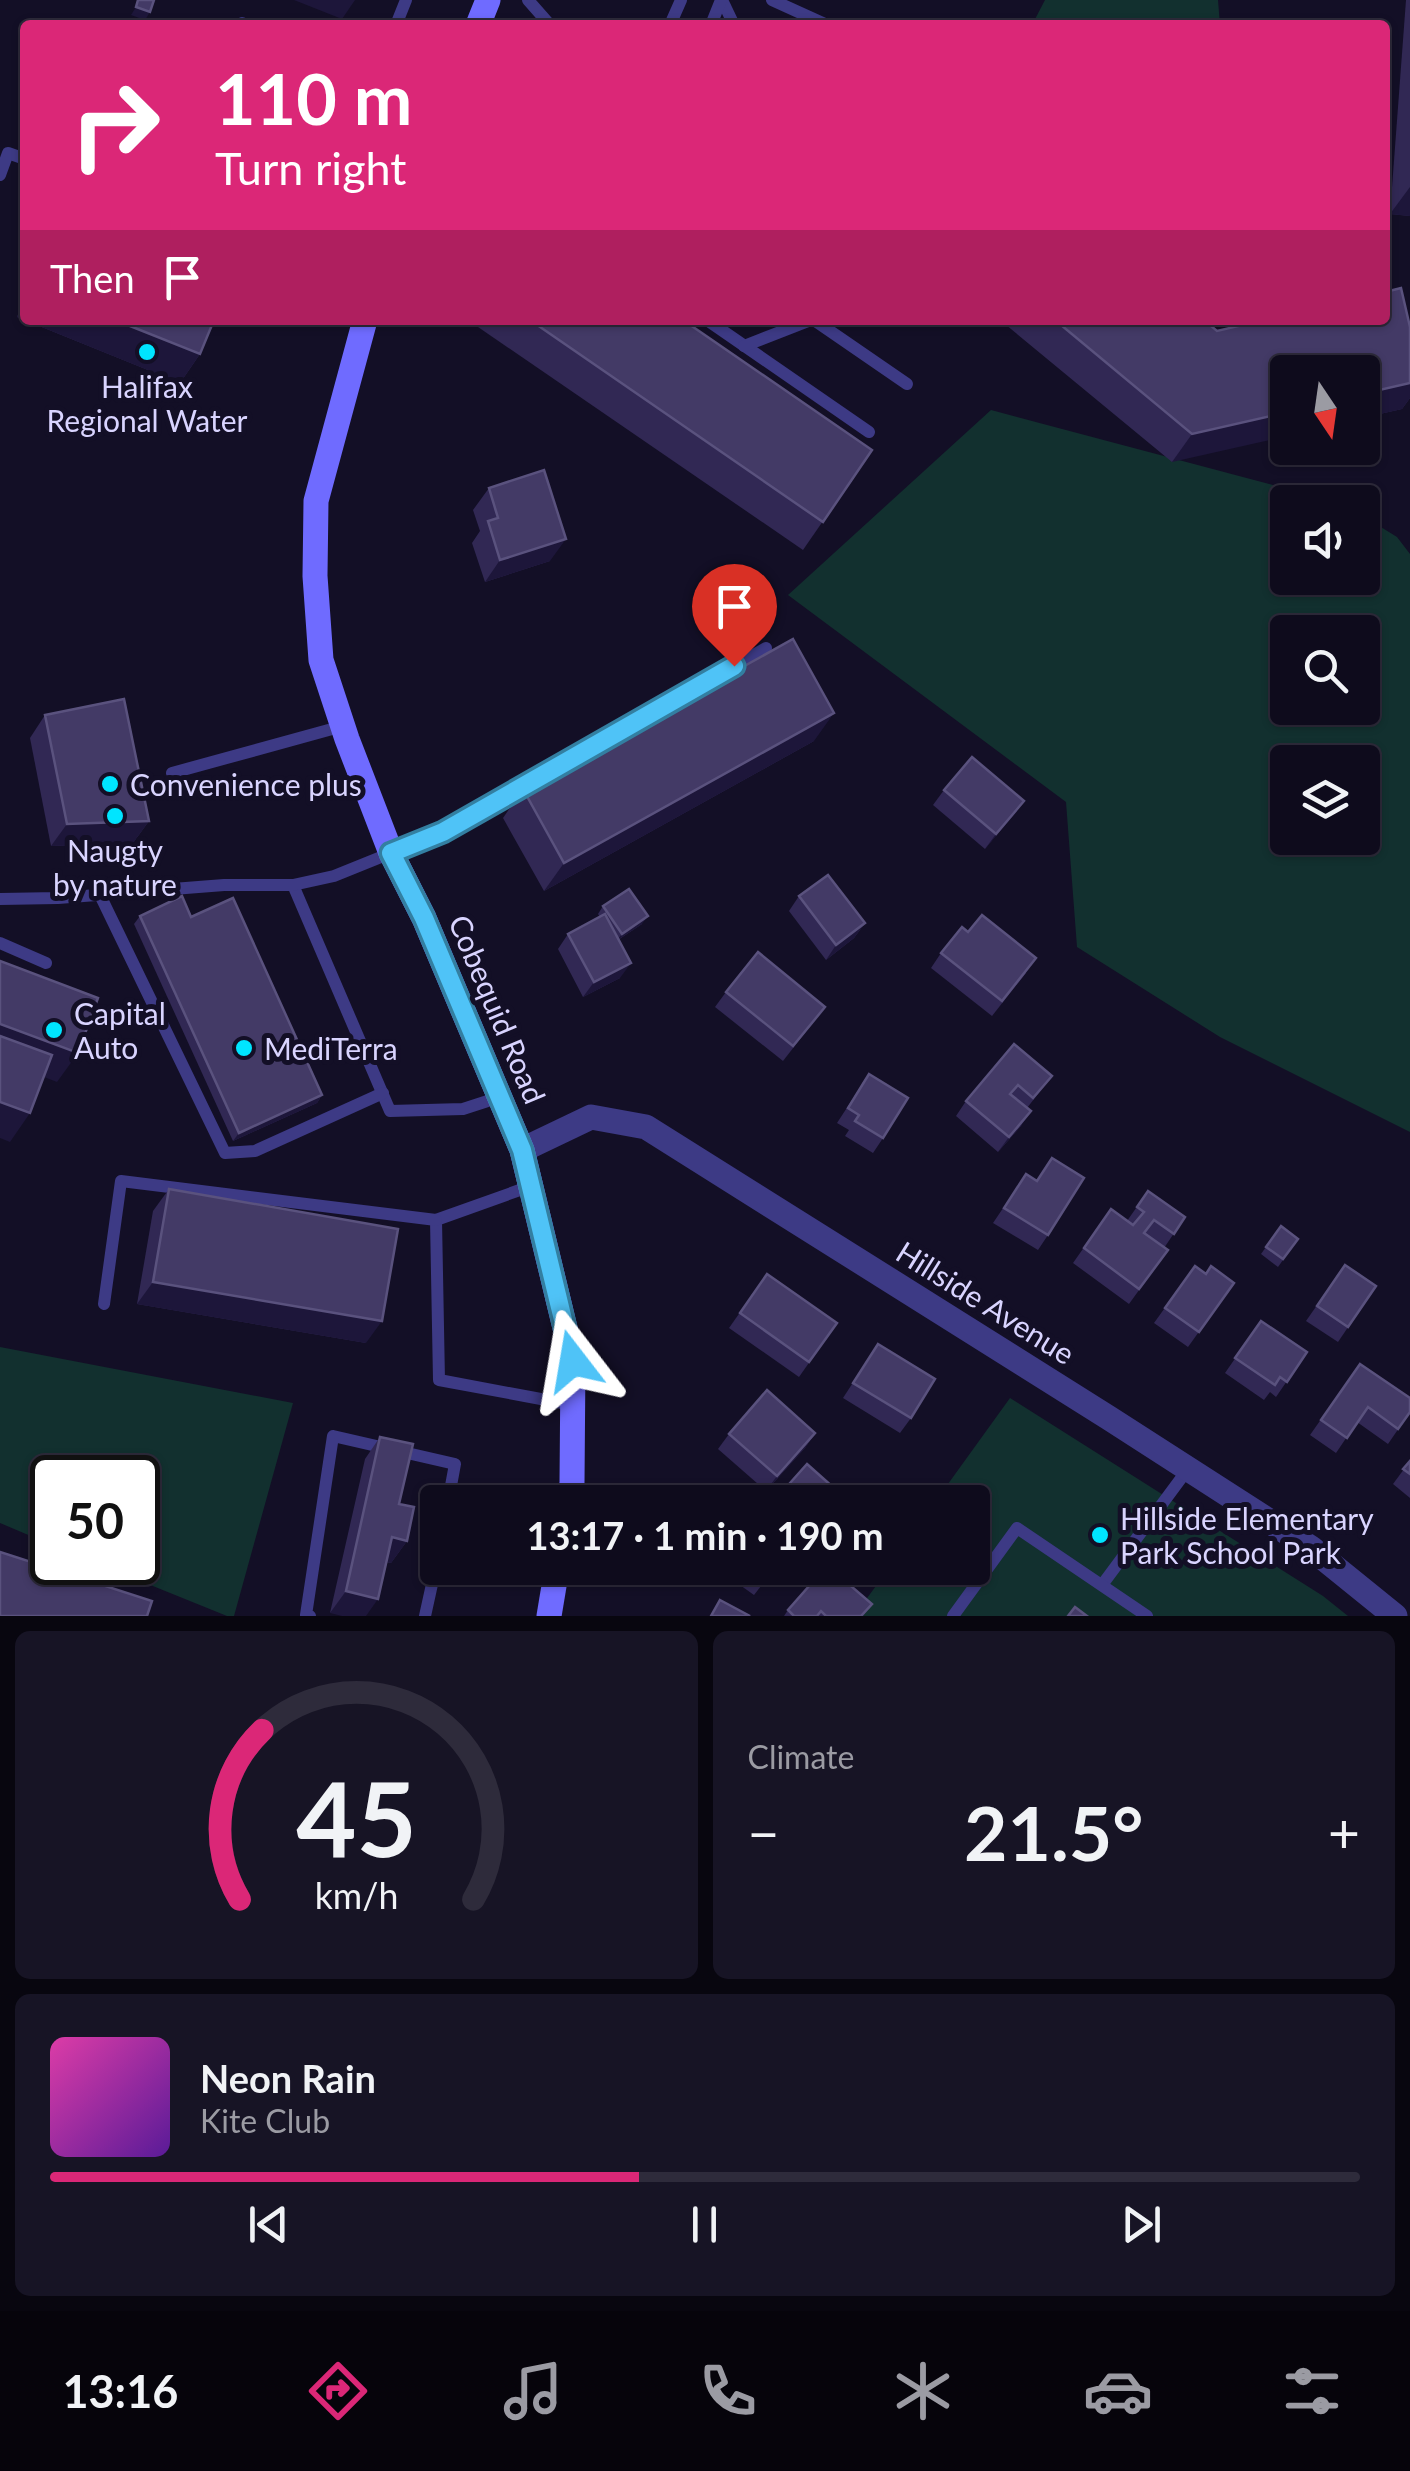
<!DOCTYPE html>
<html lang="en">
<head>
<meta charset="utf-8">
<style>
	body { margin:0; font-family:Lato,sans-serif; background:#171425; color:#f1f3f6; height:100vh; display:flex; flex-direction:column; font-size:38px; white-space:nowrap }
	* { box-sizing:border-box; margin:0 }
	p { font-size:32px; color:#9b9ba3 }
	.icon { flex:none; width:55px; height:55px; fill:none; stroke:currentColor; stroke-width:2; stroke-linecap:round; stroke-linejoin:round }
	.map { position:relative; height:1616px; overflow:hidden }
	.drawer { display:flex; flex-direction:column; gap:15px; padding:15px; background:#08060f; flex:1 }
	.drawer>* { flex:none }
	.guide { position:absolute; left:20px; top:20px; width:1370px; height:305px; border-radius:10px; box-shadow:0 2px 8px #0004,0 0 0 2px #2e2b3b; background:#db2777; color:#fff; overflow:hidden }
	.needle { width:65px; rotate:167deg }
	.fabs { position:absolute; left:1270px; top:355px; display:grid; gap:20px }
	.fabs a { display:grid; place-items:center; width:110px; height:110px; border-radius:10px; background:#0e0b1c; box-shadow:0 2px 8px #0004,0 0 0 2px #2e2b3b; font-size:50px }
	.speed { position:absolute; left:30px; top:1455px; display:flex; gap:20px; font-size:50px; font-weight:700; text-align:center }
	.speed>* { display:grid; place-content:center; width:130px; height:130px; border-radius:50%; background:#0e0b1c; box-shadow:0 2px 8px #0004,0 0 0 2px #2e2b3b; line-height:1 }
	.speed .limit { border:5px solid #111; border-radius:15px; background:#fff; color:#111 }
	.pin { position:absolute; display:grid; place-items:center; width:85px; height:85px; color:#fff; margin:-102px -42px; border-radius:50% 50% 50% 0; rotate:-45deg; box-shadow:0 0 10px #0007 }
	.pin .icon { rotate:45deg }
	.me { position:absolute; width:110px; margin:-55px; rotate:346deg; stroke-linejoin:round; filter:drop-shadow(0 0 8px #0008) }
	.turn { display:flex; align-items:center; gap:35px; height:210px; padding:0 30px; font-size:45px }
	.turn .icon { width:130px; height:130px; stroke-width:2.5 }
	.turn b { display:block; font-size:70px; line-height:85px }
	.then { display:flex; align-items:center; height:95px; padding:0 30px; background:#0003; gap:20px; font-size:38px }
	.big { font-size:75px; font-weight:700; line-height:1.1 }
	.drawer .widget { flex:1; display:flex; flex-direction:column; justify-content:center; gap:15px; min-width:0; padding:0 35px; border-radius:15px; background:#171425 }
	.drawer .dial { align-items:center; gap:0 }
	.dial svg { height:260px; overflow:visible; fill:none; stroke:#2e2b3b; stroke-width:7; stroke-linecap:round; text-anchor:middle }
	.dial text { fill:#f1f3f6; stroke:none }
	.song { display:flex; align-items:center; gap:30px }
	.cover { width:120px; height:120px; border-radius:15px; background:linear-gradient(135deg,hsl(320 70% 55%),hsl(270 70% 35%)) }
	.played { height:10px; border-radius:5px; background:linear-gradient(90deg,#db2777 45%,#2e2b3b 45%) }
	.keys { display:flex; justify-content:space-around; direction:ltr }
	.heat { display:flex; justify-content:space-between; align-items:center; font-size:55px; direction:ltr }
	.drawer .tiles { flex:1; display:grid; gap:15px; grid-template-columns:1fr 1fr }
	.widget:last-child { grid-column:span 2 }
	.trip { position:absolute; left:420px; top:1485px; width:570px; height:100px; border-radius:10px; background:#0e0b1c; box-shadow:0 2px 8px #0004,0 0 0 2px #2e2b3b; font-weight:700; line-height:100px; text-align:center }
	.dock { display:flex; height:160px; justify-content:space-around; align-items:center; background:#06040b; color:#9b9ba3 }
	.dock .icon { width:70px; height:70px }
	.dock .on { color:#db2777 }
	.dock b { font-size:45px; color:#f1f3f6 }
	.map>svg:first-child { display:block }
</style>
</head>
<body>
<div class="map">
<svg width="1410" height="1616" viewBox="0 0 1410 1616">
	<rect width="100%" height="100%" fill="#130f26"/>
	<g fill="#12302f" fill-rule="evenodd">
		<path d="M1045,0H1218L1220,25H1032Z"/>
		<path d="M991,410L1337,502H1288V578H1362L1363,516L1397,537L1410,554V1132L1220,1037L1077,947L1066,802L788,595ZM1288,632H1362V708H1288ZM1288,762H1362V838H1288Z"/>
		<path d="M0,1347L293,1403L234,1616H227L96,1563L138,1562V1478H52V1545L0,1523Z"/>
		<path d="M1010,1398L1323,1596L1348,1616H854L889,1568H972V1502H935Z"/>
	</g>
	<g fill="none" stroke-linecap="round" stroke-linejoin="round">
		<g stroke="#3d3a85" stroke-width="12">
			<path d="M528,0L550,25"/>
			<path d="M722,0L734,25"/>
			<path d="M772,0L827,25"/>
			<path d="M241,25L242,23L247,25"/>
			<path d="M396,25L406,0"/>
			<path d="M670,25L681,0"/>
			<path d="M711,25L721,0"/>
			<path d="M0,175L8,153L25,159"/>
			<path d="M707,320L869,432"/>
			<path d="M814,320L907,384"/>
			<path d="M744,346L811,320"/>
			<path d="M172,773L343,726"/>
			<path d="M293,885L390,1111L463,1109L500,1097"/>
			<path d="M100,895L225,1153L255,1151L383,1093"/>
			<path d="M0,899L58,898L224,885H293L334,876L443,832L766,648"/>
			<path d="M0,943L46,963"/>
			<path d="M531,1186L436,1220L439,1380L573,1405"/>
			<path d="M104,1304L121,1181L436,1220"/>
			<path d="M1102,1585L1188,1469"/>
			<path d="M310,1616L306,1615L333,1436L455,1464L448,1502"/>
			<path d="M425,1616L438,1557"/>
			<path d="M953,1616L1017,1528L1147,1616"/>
		</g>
		<path stroke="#3d3a85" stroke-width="25" d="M522,1150L591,1117L646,1127L1109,1418L1311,1548L1395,1616"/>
		<g stroke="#6f6bff" stroke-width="25">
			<path d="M478,25L488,0"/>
			<path d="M365,320L316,501L315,576L321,660L347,739L391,853L424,918L522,1150L573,1361L572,1483L569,1502"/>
			<path d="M549,1616L557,1568"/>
		</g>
	</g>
	<g fill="#312854">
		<path d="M1406,0H1410V216L1390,214Z"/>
		<path d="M25,297V320L200,354L180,383L17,317Z"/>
		<path d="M484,320H683L872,450L803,550L478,327Z"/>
		<path d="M1000,320H1204L1217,331L1410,383V398L1402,409L1362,418V372L1172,462Z"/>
		<path d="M489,488L550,561L485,582L472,543L480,531L473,510Z"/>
		<path d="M45,715L149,821L133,843L51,846L30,738Z"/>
		<path d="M814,741L544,891L503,818L523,789Z"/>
		<path d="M944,790L1024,801L985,849L933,805Z"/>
		<path d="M799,896L865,923L854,938L826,960L789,911Z"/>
		<path d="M603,906L642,924L618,940L620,978L583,997L558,949L568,934L600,917L598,914Z"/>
		<path d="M140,916L191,917L322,1095L317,1103L233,1141L134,924Z"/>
		<path d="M968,932L1026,973L992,1016L931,968L941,953Z"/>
		<path d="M726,992L825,1007L783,1061L715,1007Z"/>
		<path d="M869,1074L883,1138L873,1153L845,1136L849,1130L837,1123Z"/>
		<path d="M1052,1076L1027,1108L1021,1126L998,1152L956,1116L966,1101Z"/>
		<path d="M1052,1158L1048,1235L1038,1250L993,1223L1026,1174L1036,1181Z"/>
		<path d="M169,1189L366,1343L137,1304L153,1211Z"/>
		<path d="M1148,1191L1185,1217L1164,1248L1168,1250L1129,1304L1073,1263L1111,1209L1127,1221Z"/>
		<path d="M1281,1226L1298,1239L1278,1267L1261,1254Z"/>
		<path d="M1345,1265L1376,1286L1338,1342L1306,1321Z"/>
		<path d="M1195,1266L1206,1274L1234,1283L1188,1347L1154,1323Z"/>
		<path d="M767,1274L837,1323L799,1377L729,1328Z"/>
		<path d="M1261,1321L1307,1352L1276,1397L1270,1392L1264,1400L1225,1373Z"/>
		<path d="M878,1344L911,1418L900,1433L843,1398Z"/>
		<path d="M1360,1364L1410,1412L1388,1444L1357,1422L1336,1453L1310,1435Z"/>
		<path d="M815,1433L805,1448L766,1491L718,1449L729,1434Z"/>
		<path d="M380,1437L399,1504L407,1541L391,1563L386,1562L330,1613L365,1459Z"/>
		<path d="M1410,1461V1498L1393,1484Z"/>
		<path d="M782,1492L841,1502H774Z"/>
		<path d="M716,1568H775L754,1595Z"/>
		<path d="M872,1604L863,1616H784L788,1610Z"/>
	</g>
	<g fill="#1d163a">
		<path d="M294,0H355L342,19Z"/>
		<path d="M136,7L150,12L145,20L131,15Z"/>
		<path d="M1410,187V216L1390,214Z"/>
		<path d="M25,305V320H115L200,354L180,383L17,317Z"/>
		<path d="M1410,383V398L1402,409L1362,418V394Z"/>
		<path d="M1288,412V436L1172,462L1192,434Z"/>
		<path d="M566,539L550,561L485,582L500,560Z"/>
		<path d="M834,713L814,741L544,891L564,863Z"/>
		<path d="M1024,801L1013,816L985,849L996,834Z"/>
		<path d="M149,821L133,843L51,846L67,824Z"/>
		<path d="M648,916L642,924L616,941L622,934Z"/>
		<path d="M865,923L854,938L826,960L836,945Z"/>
		<path d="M631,963L620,978L583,997L594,982Z"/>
		<path d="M0,1024L78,1053L57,1082L0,1060Z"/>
		<path d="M322,1095L317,1103L233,1141L239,1133Z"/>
		<path d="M0,1102L30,1113L10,1142L0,1138Z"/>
		<path d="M1031,1111L1021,1126L998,1152L1009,1137Z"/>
		<path d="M153,1282L382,1321L366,1343L137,1304Z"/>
		<path d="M815,1433L805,1448L766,1491L777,1476Z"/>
		<path d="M392,1537L407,1541L391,1563L376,1559Z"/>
		<path d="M346,1591L378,1599L366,1616H342L330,1613Z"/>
	</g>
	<g fill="#433a66" stroke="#5a527e" stroke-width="2.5">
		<path d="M138,0H154L150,12L136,7Z"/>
		<path d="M1401,288L1410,327V383L1362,394V372H1288V412L1192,434L1055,320H1204L1217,331L1264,320H1385V292Z"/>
		<path d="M115,320H214L200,354Z"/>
		<path d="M530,320H683L872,450L823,522Z"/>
		<path d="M544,470L566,539L500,560L488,521L498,518L489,488Z"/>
		<path d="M793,639L834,713L564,863L523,789Z"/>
		<path d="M124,699L149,821L67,824L45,715Z"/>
		<path d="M972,757L1024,801L996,834L944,790Z"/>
		<path d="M828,875L865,923L836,945L799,896Z"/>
		<path d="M629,889L648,916L622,934L603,906Z"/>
		<path d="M182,896L191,917L233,898L322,1095L239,1133L140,916Z"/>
		<path d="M605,914L631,963L594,982L568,934Z"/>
		<path d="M982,915L1036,958L1002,1001L941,953L962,927L968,932Z"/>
		<path d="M758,952L825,1007L793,1046L726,992Z"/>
		<path d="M0,961L98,998L78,1053L0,1024Z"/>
		<path d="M0,1036L52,1055L30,1113L0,1102Z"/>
		<path d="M1014,1044L1052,1076L1033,1098L1018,1085L1010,1094L1031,1111L1009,1137L966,1101Z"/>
		<path d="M869,1074L908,1098L883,1138L855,1121L859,1115L848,1108Z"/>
		<path d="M1052,1158L1084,1178L1048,1235L1004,1208L1026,1174L1037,1181Z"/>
		<path d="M169,1189L398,1229L382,1321L153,1282Z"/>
		<path d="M1148,1191L1185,1217L1174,1234L1154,1220L1144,1233L1168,1250L1139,1289L1084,1248L1111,1209L1133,1225L1144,1212L1137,1207Z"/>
		<path d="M1281,1226L1298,1239L1283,1259L1266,1247Z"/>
		<path d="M1345,1265L1376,1286L1348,1327L1317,1306Z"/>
		<path d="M1195,1266L1206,1274L1211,1266L1234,1283L1199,1332L1165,1308Z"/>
		<path d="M767,1274L837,1323L809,1362L740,1313Z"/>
		<path d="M1261,1321L1307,1352L1287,1382L1280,1377L1275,1385L1235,1358Z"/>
		<path d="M878,1344L935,1379L911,1418L853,1383Z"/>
		<path d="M1360,1364L1410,1398V1412L1398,1429L1368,1407L1347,1438L1321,1420Z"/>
		<path d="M767,1390L815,1433L777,1476L729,1434Z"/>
		<path d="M380,1437L413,1444L399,1504L414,1507L407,1541L392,1537L378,1599L346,1591Z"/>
		<path d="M1410,1461V1474L1403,1469Z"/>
		<path d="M807,1464L844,1497L840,1502H794L782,1492Z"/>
		<path d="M0,1552L152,1601L147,1616H0Z"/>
		<path d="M748,1568H774L765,1580Z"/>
		<path d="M825,1568H830L872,1604L861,1616H826L821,1611L817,1616H794L788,1610Z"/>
		<path d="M720,1600L750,1616H711Z"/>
		<path d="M1075,1607L1087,1616H1068Z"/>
	</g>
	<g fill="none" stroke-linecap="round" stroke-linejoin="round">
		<defs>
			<path id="route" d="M573,1361L522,1150L424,918L391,853L443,832L734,666"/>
		</defs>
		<use href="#route" stroke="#337fa1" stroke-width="25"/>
		<use href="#route" stroke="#4fc3f7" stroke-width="18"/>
	</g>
	<g fill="#00e5ff" stroke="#130f26" stroke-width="4">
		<circle cx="147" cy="352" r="10"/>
		<circle cx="110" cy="784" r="10"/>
		<circle cx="115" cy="816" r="10"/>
		<circle cx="54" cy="1030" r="10"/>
		<circle cx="244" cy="1048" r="10"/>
		<circle cx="1100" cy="1535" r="10"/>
	</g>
	<g text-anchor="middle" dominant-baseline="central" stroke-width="10" stroke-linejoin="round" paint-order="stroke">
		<g font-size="30" fill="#d9d4ff" stroke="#130f26" text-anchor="start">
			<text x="147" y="386" text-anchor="middle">Halifax<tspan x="147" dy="34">Regional Water</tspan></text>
			<text x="130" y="784">Convenience plus</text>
			<text x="115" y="850" text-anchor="middle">Naugty<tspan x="115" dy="34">by nature</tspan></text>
			<text x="74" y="1013">Capital<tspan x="74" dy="34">Auto</tspan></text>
			<text x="264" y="1048">MediTerra</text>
			<text x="1120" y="1518">Hillside Elementary<tspan x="1120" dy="34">Park School Park</tspan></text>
		</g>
		<g font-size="30" fill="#d9d4ff" stroke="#130f26">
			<text transform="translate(498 1009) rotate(67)">Cobequid Road</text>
			<text transform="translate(986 1302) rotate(32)">Hillside Avenue</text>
		</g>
	</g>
</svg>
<div class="fabs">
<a><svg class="needle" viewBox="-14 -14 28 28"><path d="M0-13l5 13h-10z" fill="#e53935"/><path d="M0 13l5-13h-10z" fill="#9b9ba3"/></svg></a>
<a><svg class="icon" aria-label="sound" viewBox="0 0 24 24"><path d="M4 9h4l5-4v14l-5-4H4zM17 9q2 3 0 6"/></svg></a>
<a><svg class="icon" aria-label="search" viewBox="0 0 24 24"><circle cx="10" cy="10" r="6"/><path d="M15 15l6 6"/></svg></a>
<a><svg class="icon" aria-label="layers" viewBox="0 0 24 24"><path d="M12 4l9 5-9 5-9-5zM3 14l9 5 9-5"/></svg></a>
</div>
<div class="speed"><div class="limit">50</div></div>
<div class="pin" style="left:734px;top:666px;background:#d93025"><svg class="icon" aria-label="arrive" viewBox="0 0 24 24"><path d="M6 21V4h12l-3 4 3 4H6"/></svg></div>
<svg class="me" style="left:573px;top:1361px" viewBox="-20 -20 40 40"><path d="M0-17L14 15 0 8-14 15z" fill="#4fc3f7" stroke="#fff" stroke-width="4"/></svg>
<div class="trip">13:17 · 1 min · 190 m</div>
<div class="guide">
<div class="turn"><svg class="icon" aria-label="right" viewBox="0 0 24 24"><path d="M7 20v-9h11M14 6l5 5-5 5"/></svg><div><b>110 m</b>Turn right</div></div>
<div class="then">Then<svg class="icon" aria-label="arrive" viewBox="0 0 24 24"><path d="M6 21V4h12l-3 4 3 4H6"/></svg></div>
</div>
</div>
<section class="drawer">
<div class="tiles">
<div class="widget dial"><svg viewBox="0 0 100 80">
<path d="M14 69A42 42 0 1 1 86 69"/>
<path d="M14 69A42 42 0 0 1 21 17" stroke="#db2777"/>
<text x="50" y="56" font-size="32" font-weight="700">45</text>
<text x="50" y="72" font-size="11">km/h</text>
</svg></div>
<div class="widget"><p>Climate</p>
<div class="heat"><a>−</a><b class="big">21.5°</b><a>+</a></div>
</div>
<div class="widget">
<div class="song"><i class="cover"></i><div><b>Neon Rain</b><p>Kite Club</p></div></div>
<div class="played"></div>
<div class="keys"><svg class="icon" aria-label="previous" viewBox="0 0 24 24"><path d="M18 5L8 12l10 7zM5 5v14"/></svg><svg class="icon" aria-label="pause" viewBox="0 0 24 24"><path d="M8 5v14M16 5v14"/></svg><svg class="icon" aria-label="next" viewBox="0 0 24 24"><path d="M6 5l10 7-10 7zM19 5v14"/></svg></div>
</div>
</div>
</section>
<nav class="dock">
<b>13:16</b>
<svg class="icon on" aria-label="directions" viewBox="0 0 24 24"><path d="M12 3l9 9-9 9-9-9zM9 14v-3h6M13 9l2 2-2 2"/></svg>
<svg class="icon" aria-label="music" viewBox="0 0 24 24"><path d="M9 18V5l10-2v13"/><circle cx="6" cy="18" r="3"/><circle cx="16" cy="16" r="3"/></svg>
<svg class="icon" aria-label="phone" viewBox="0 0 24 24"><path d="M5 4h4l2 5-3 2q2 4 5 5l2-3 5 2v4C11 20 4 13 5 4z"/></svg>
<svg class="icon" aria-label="climate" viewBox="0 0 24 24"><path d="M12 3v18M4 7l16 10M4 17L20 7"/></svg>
<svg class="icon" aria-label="car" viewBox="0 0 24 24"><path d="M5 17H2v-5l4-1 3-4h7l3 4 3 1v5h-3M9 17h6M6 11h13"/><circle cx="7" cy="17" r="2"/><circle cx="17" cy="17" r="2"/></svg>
<svg class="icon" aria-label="filters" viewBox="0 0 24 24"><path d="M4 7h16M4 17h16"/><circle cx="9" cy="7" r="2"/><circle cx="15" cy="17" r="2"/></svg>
</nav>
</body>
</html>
